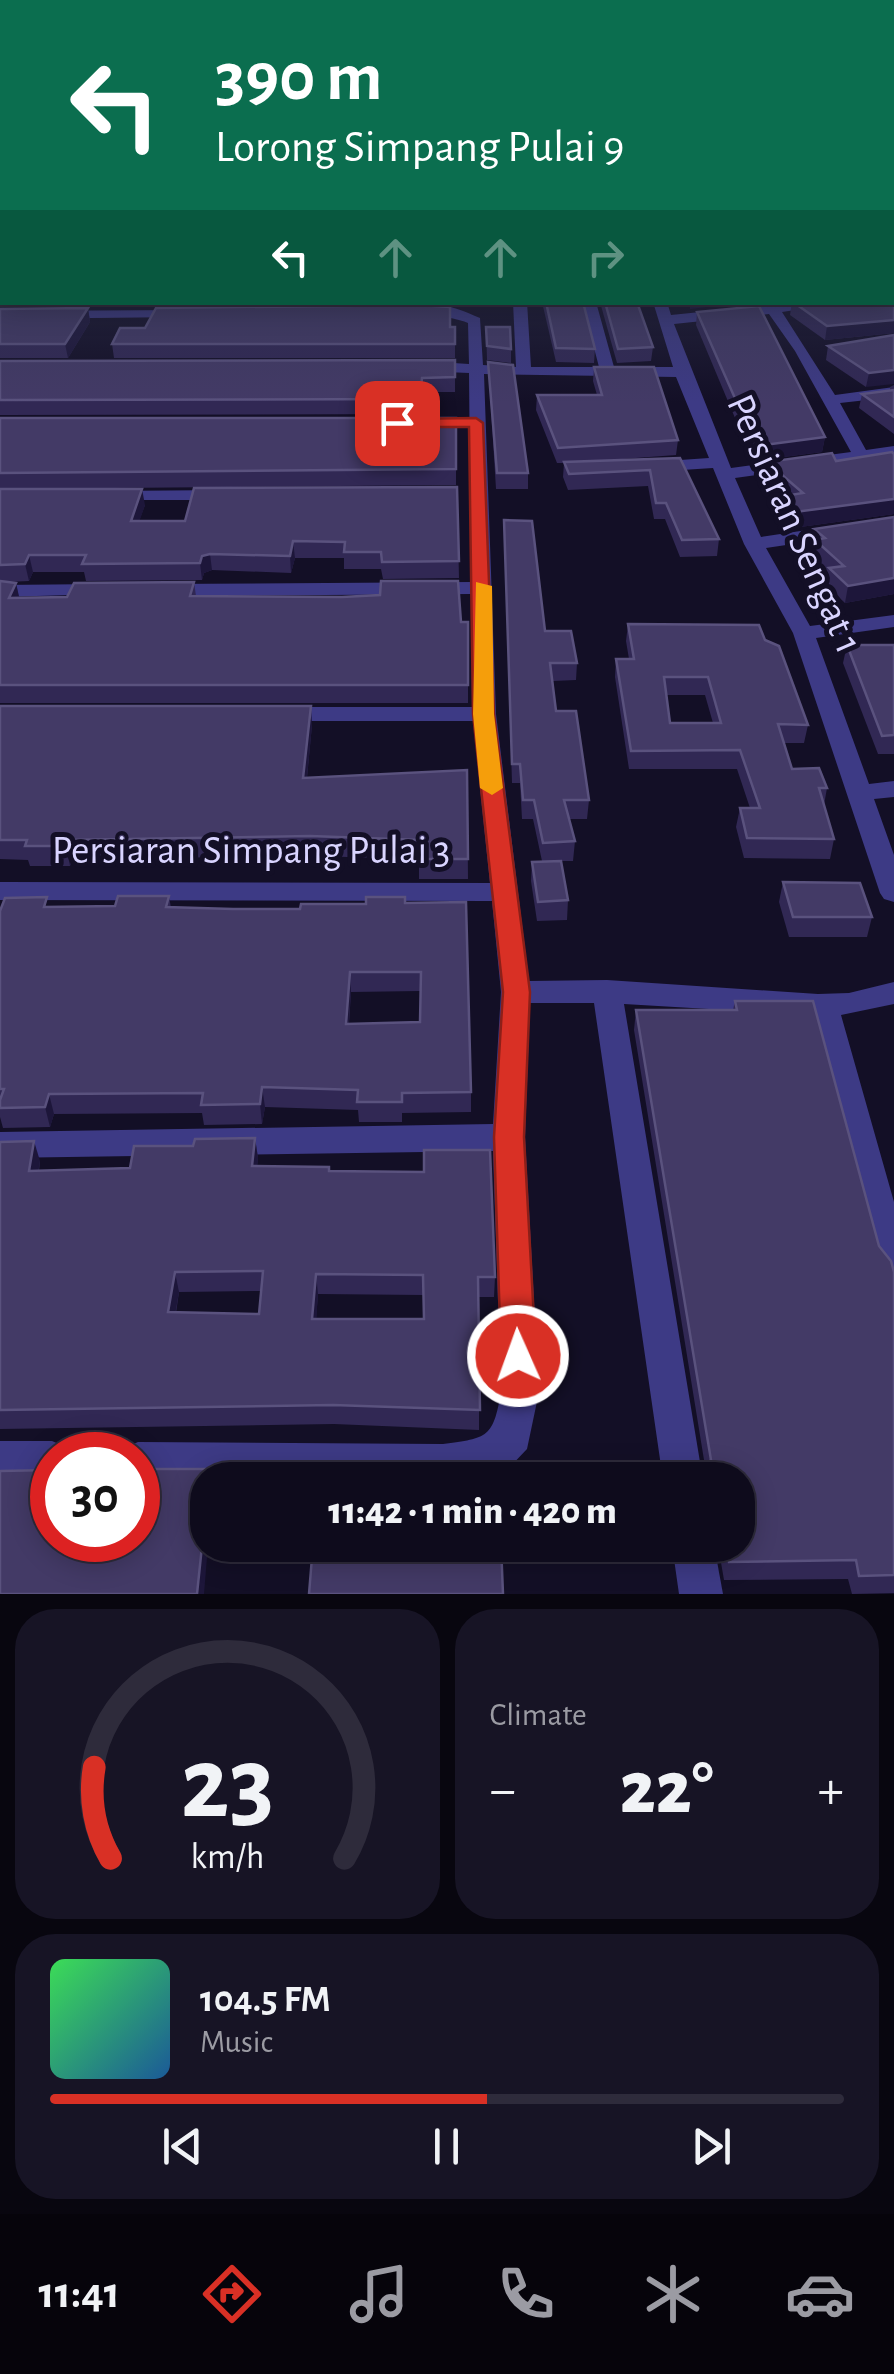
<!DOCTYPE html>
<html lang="en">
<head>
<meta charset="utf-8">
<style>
	body { margin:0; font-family:"Alegreya Sans",sans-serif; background:#171425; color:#f1f3f6; height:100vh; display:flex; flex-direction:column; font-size:38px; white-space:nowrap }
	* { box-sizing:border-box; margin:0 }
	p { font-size:32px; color:#9b9ba3 }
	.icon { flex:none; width:55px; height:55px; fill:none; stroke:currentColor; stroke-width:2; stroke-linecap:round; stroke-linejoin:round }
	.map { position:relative; height:1594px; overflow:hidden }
	.side { display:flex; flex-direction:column; gap:15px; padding:15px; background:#08060f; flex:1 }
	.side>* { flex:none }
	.guide { position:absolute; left:0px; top:0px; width:895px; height:305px; box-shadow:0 5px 25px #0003,0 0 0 2px #2e2b3b; background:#0b6e4f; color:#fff; overflow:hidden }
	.speed { position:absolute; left:30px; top:1432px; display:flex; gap:20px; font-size:50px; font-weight:700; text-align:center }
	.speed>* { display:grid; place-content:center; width:130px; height:130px; border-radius:50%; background:#0e0b1c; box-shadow:0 5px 25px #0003,0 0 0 2px #2e2b3b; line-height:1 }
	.speed .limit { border:15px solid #d22; background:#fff; color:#111 }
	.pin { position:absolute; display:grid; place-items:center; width:85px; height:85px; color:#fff; margin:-42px; border-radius:20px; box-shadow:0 5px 15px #0006 }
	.me { position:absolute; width:110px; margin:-55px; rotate:358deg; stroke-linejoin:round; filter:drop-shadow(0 0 8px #0008) }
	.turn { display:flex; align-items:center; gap:35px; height:210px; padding:0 50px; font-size:45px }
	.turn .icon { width:130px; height:130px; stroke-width:2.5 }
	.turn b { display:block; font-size:70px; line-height:85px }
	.lanes { display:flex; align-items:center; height:95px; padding:0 50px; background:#0003; justify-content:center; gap:50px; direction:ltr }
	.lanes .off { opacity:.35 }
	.big { font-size:75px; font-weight:800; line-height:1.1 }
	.side .widget { flex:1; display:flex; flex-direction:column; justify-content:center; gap:15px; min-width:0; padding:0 35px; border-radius:40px; background:#171425 }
	.side .dial { align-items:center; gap:0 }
	.dial svg { height:260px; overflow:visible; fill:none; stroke:#2e2b3b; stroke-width:7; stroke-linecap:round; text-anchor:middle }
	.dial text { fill:#f1f3f6; stroke:none }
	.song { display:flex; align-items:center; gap:30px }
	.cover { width:120px; height:120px; border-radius:15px; background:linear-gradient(135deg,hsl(130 70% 55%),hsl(210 70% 35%)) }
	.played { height:10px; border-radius:5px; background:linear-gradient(90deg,#d93025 55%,#2e2b3b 55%) }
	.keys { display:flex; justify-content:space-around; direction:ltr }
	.heat { display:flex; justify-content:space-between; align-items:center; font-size:55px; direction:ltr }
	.side .tiles { flex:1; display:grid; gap:15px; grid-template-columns:1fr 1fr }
	.widget:last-child { grid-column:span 2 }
	.trip { position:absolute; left:190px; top:1462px; width:565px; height:100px; border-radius:40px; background:#0e0b1c; box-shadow:0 5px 25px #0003,0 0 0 2px #2e2b3b; font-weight:800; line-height:100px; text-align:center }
	.dock { display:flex; height:160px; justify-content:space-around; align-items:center; background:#06040b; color:#9b9ba3 }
	.dock .icon { width:70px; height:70px }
	.dock .active { color:#d93025 }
	.dock b { font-size:45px; color:#f1f3f6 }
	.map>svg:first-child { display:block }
</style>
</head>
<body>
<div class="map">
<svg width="894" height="1594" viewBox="0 0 894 1594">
	<rect width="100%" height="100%" fill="#130f26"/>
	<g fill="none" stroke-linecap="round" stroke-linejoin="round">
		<g fill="#3d3a85" fill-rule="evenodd">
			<rect x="892" y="200" width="2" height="6"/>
			<rect x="892" y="237" width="2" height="8"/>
			<path d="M2,274V284L0,285V275Z"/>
			<path d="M513,302H527L531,367H599L582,302H596L614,367H673L653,302H667L671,315L798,302H848L782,312L835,395L894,387V397L840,403L866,450L894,446V456L735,478L761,537L894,517V529L766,548L810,626L894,615V627L816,638L869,784L894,781V797L874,799L894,855V902L884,899L880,893L793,633L744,544L713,468L651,472L642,467L651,462L709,458L676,377L484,374L496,714L529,981L607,980L818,994L849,993L894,982V1004L841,1015L894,1202V1281L881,1276L876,1265L811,1015L624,1004L703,1480H663L594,1003H530L525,1137L539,1392L527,1449L506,1471L472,1480L138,1482V1455H121L124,1448L138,1442L443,1444C488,1438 493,1438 501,1392L493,1151L0,1158V1132L493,1124L501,992L492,901L0,900V882L490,883L473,721H279L267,714L279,707H472L471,594L163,596L153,590L163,584L471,582L469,373L422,371L414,366L422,361L469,364L468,323C449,315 425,317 413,310C434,298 459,309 480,318L483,365L516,367ZM769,314L795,351L851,452L731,468L674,324Z"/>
			<path d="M190,310V316L185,317L0,319V311Z"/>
			<path d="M110,491L225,490L234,495L225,500H104L101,496Z"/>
			<path d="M103,584L110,586V594L0,597V585Z"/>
			<path d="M0,1441H52L66,1447L70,1455H52V1481H0Z"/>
			<path d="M672,1545H714L723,1594H679Z"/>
		</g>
	</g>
	<g fill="#312854" fill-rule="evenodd">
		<path d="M892,281H894V333L825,340L790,315L792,302H892Z"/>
		<path d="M8,302H102L100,306L9,307Z"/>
		<path d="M165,302H371L165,305Z"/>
		<path d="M542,302H583L595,349L594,363L556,362Z"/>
		<path d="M600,302H637L653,347L651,361L617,363Z"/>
		<path d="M88,308L90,322L68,358H0V309Z"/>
		<path d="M697,312L825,437L822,452L753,461L696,325Z"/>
		<path d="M455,327V358H114L112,344Z"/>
		<path d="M486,327L511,349V363L487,360Z"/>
		<path d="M894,335L866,387L826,360L828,346Z"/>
		<path d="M455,360V392H422L421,414L0,415V361Z"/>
		<path d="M488,362L528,473V489H496Z"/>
		<path d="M594,367L678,440L676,455L596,461L680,458L719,539L717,556L680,557L665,519H654L648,486L568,490L563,477L564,463H557L536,410L537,395H597L593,381Z"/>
		<path d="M894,385V434L859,408L862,394L890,390V387Z"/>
		<path d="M0,418H456V485L4,489L145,505L139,521H185L457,487L459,578L383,579L381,569H344V558H295L291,573L212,570L204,573L202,580L86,581L84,572H33L29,581L7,582L16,583L19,598L67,597L194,582L196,596L468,622V703H0Z"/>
		<path d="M894,454V514L793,528L775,513L778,497L785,496L764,478L767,462L836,461Z"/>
		<path d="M894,517V594L845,603L826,585L828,572L812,557L813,547L811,545L814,529Z"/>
		<path d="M504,520L545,631L577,663L576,680L553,681L556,711L589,800L587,819H569L575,841L573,861H561L568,900L567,920L537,921L531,881L532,862L542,861L533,819H522L520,783H512Z"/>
		<path d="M628,624L808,725L804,743H784L792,769L827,788L824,805L834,839L830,859L744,858L736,827L740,808H750L737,769H629L615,677L616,659H629L626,641ZM666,695H705L713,723H670Z"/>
		<path d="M847,645H894V754H878L843,663Z"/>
		<path d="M0,706L312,725L307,778L467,770L468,879H419V859L312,856L73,859L70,866H30L28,860L0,859Z"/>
		<path d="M783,882L872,917L867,937H789L779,902Z"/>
		<path d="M169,896L171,908L300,909L405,903L471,1092V1112L402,1113V1122H359L358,1110L265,1107L262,1124L204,1125L202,1113L54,1114L50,1127L3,1128L0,1117V911L49,907L115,906ZM420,991V1022L349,1024L351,992Z"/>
		<path d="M735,1001L894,1272V1593L852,1594L848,1579L724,1580L718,1545H738V1480H701L705,1466L634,1030L636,1010H733Z"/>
		<path d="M255,1138L258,1158L257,1166L330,1171L495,1277L494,1297H479V1430L334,1424L0,1429V1142L40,1161L39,1171L130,1168L193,1146ZM261,1291L259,1314L176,1313L179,1292ZM318,1294L423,1295L424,1319H316Z"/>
	</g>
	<g fill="#1d163a">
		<path d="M1,236L2,250L0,252V238Z"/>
		<path d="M690,302H749L690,309Z"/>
		<path d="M88,308L90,322L68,358L65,344Z"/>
		<path d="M894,320V333L825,340L827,326Z"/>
		<path d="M894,370V384L866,387L869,373Z"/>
		<path d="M825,437L822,452L753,461L756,446Z"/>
		<path d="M142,489L145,505L134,537L131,521Z"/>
		<path d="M894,499V514L793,528L795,512Z"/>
		<path d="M293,541L295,558L291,573L290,556Z"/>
		<path d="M210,554L212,570L204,573L202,580L200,563L202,556Z"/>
		<path d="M29,555L33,572L29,581L25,564Z"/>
		<path d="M894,578V594L845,603L848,586Z"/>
		<path d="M16,583L20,601L9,598Z"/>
		<path d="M311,706L312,725L305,797L303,778Z"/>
		<path d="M68,840L73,859L70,866L66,846Z"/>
		<path d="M350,972L351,992L347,1044L346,1024Z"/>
		<path d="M262,1087L265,1107L262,1124L260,1104Z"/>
		<path d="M49,1094L54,1114L50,1127L45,1107Z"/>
		<path d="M255,1138L258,1158L255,1186L252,1166Z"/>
		<path d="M34,1141L40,1161L35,1191L29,1171Z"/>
		<path d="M175,1272L179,1292L172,1332L168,1312Z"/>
		<path d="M316,1274L318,1294L315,1339L312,1319Z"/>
		<path d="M208,1491V1545L204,1594H197Z"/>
	</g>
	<g fill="#433a66" stroke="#5a527e" stroke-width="2.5" fill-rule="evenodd">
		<path d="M0,180H2V225V223H0Z"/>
		<path d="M892,290H894V320L827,326L793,302H892Z"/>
		<path d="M546,302H583L595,349L556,348Z"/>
		<path d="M605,302H637L653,347L618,349Z"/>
		<path d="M420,305L450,307V327H455V344H112L120,328H145L156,308Z"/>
		<path d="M759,306L825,437L756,446L697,312Z"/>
		<path d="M88,308L65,344H0V309Z"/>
		<path d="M486,327H510L511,349L487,346Z"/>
		<path d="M894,335V370L869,373L828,346Z"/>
		<path d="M455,360V377L422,378L420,399L0,400V361Z"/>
		<path d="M488,362L513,365L528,473H497Z"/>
		<path d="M594,367H654L678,440L558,448L537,395H602Z"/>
		<path d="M894,390V417L862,394Z"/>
		<path d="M0,418H456V469L0,473Z"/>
		<path d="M892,452L894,454V499L795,512L778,497L803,493L767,462L832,453L836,461Z"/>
		<path d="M680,458L719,539L682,540L666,503H656L650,470L569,474L564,462Z"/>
		<path d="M457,487L459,561L382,562L381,552H344L345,542L293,541L290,556L210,554L202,556L200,563L82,564L86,555H29L25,564L0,565V489H142L131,521H185L194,488Z"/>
		<path d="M894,517V578L848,586L829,568L844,566L815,540L825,538L814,529Z"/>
		<path d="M504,520L532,521L545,631H571L577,663H550L556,711H576L589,800H564L575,841L543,843L534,800H523L520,764H512Z"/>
		<path d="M0,581L16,583L9,598L67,597L74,583L194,582L190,596L342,597L380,595L381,581H458L461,622H468V685H0Z"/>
		<path d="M628,624L759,625L765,640L779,646L808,725L778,724L792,769L819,768L827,788H819L834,839L747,838L740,808H760L740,750L631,751L616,659H634ZM664,677H708L721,723H670Z"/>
		<path d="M847,645H894V735L882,736Z"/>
		<path d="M0,706H311L303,778L467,770L468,859H419L420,840L310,836L68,840L66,846H25L27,840H0Z"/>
		<path d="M561,861L568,900L538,902L532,862Z"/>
		<path d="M783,882L860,883L872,917H793Z"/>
		<path d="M118,896H169L166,907L233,909H300L301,904H366V897H405V903L466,902L471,1092L402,1093V1102H357L358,1090L262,1087L260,1104L201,1105L203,1093L49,1094L45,1107L0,1108V1100L4,1089H0V911L5,898L47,897L44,907L115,906ZM350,972H421L420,1022L346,1024Z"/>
		<path d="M735,1001H813L879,1246L891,1261L894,1272V1575L859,1576L856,1560L729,1562L726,1545H738V1480H707L705,1465L711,1460L636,1010H737Z"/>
		<path d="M255,1138L252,1166L329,1167V1171L424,1172V1150H490L495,1277H478L480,1410L333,1405L0,1410V1142L34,1141L29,1171L130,1168L134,1146H193L195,1139ZM263,1271L259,1314L168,1312L175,1272ZM316,1274L423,1275L424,1319H312Z"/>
		<path d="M320,1466H393V1472L499,1471V1480H319Z"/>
		<path d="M138,1469H210L197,1594H0V1471L52,1470V1540H138Z"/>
		<path d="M313,1545H501L503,1594H309Z"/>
	</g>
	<linearGradient id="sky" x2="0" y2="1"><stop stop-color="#0a0815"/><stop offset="0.45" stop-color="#333752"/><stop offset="1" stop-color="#333752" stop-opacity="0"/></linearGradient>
	<rect width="894" height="403" fill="url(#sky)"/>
	<path fill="#d93025" stroke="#8d1f18" stroke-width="2.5" d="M476,418L483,423L494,714L530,992L524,1137L536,1356L531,1367L518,1372L506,1367L501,1356L494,1137L503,992L473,714L469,427H397L389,423L397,419Z"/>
	<path fill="#f59e0b" d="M476,582L492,586L494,714L503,788L492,795L480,788L473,714Z"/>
	<g text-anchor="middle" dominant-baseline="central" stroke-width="10" stroke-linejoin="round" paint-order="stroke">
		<g font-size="40" fill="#d9d4ff" stroke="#130f26">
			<text transform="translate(794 524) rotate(66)">Persiaran Sengat 1</text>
			<text x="251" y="851">Persiaran Simpang Pulai 3</text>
		</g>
	</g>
</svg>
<div class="speed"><div class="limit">30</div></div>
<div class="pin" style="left:397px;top:423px;background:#d93025"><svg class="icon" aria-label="arrive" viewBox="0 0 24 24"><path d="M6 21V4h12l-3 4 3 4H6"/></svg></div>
<svg class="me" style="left:518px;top:1356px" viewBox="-20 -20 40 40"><circle r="17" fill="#d93025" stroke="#fff" stroke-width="3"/><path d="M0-11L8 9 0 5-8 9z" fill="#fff"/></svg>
<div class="trip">11:42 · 1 min · 420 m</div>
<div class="guide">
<div class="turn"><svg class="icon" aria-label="left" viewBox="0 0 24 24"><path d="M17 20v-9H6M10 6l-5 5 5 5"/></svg><div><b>390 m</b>Lorong Simpang Pulai 9</div></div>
<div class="lanes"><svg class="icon" aria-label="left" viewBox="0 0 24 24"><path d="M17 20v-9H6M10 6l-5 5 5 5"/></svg><svg class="icon off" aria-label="ahead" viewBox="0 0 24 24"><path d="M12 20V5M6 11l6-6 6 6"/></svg><svg class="icon off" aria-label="ahead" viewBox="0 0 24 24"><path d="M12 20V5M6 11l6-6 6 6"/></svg><svg class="icon off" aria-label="right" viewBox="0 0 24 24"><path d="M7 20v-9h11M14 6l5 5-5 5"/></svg></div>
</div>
</div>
<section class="side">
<div class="tiles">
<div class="widget dial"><svg viewBox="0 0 100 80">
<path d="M14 69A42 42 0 1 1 86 69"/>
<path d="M14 69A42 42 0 0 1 9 41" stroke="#d93025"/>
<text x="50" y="56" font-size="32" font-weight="700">23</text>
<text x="50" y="72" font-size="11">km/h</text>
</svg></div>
<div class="widget"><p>Climate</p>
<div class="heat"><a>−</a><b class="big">22°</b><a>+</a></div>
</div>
<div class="widget">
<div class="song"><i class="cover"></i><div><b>104.5 FM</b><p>Music</p></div></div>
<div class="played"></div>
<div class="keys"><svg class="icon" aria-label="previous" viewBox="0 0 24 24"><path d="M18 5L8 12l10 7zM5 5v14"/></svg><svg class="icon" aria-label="pause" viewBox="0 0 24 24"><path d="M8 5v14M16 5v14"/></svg><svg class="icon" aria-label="next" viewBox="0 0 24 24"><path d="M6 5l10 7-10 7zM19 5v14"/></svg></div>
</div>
</div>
</section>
<nav class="dock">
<b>11:41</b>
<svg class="icon active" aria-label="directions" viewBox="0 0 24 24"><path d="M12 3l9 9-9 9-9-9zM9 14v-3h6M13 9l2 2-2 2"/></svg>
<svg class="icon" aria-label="music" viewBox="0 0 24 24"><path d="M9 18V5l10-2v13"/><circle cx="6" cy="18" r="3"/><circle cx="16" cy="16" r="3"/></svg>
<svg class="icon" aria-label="phone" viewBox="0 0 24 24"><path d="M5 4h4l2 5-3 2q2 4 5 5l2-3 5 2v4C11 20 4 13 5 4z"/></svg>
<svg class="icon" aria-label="climate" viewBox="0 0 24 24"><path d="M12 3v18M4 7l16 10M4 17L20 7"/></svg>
<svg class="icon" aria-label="car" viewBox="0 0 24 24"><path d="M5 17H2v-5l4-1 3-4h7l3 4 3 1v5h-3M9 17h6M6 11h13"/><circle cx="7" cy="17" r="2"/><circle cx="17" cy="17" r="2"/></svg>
</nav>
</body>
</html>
